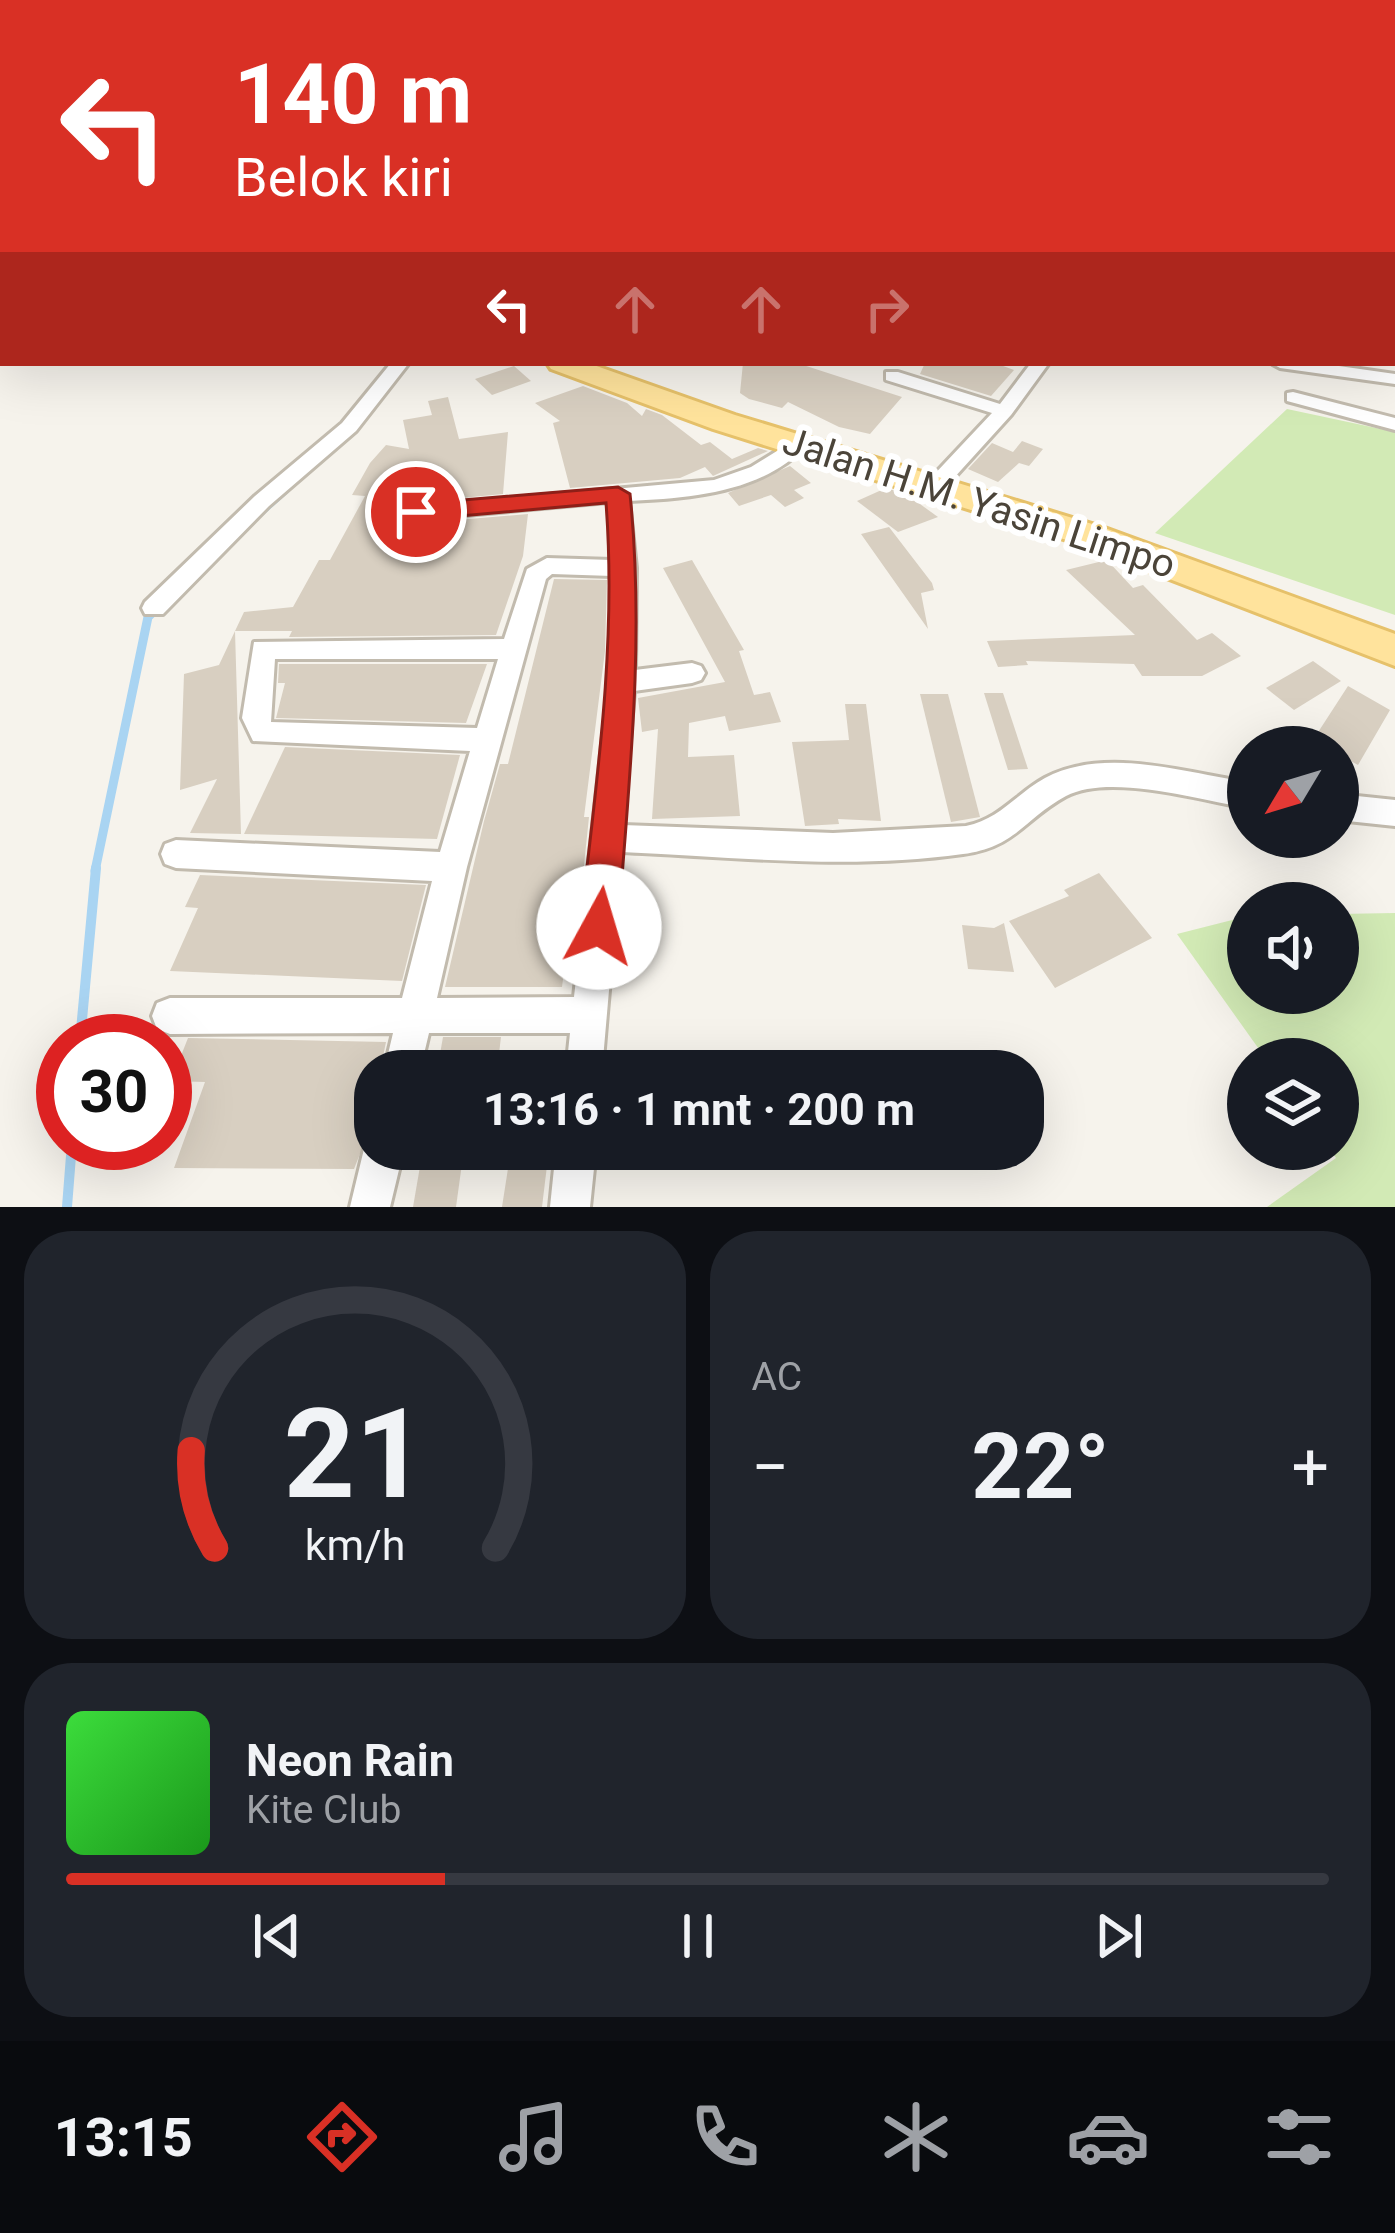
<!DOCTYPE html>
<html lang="id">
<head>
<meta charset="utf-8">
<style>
	body { margin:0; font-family:Roboto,sans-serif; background:#20242c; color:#f1f3f6; height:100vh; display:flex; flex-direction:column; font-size:45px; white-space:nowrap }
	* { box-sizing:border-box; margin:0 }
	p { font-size:39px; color:#9ea1a6 }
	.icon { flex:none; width:66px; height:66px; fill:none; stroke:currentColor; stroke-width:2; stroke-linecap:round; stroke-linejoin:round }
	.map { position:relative; height:1207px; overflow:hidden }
	.drawer { display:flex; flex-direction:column; gap:24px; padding:24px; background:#0d0f14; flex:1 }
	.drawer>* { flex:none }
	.banner { position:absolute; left:0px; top:0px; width:1395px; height:366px; box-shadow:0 12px 48px #0002; background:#d93025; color:#fff; overflow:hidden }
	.needle { width:78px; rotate:232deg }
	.controls { position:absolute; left:1227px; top:726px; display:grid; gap:24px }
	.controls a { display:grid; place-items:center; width:132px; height:132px; border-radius:50%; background:#171b24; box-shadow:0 12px 48px #0002; font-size:60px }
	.speed { position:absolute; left:36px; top:1014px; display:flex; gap:24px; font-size:60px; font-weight:700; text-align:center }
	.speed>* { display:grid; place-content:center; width:156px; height:156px; border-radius:50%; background:#171b24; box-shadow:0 12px 48px #0002; line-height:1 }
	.speed .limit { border:18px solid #d22; background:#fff; color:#111 }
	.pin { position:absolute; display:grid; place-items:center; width:102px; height:102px; color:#fff; margin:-51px; border:6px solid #fff; border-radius:50%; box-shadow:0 3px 12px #0007 }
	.me { position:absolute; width:132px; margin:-66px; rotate:6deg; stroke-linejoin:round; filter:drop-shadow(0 0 9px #0008) }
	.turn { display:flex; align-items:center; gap:42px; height:252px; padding:0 36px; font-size:54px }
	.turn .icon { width:156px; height:156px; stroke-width:2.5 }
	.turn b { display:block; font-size:84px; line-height:102px }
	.lanes { display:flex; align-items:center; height:114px; padding:0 36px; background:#0003; justify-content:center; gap:60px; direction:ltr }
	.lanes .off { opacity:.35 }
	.big { font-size:90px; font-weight:700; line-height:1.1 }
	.drawer .widget { flex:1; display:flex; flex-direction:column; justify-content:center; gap:18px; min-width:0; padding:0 42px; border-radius:48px; background:#20242c }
	.drawer .dial { align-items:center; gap:0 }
	.dial svg { height:312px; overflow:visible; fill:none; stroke:#363941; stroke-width:7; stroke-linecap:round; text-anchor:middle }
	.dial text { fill:#f1f3f6; stroke:none }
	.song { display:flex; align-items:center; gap:36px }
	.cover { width:144px; height:144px; border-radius:18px; background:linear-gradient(135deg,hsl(120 70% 55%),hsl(120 70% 35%)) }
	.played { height:12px; border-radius:6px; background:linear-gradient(90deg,#d93025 30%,#363941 30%) }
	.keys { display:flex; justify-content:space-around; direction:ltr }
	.heat { display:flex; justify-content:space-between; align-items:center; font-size:66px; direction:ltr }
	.drawer .tiles { flex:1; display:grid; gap:24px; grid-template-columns:1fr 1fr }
	.widget:last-child { grid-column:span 2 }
	.trip { position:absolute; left:354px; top:1050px; width:690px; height:120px; border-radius:48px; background:#171b24; box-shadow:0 12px 48px #0002; font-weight:700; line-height:120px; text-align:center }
	.tab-bar { display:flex; height:192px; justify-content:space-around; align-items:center; background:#090b0e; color:#9ea1a6 }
	.tab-bar .icon { width:84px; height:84px }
	.tab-bar .current { color:#d93025 }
	.tab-bar b { font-size:54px; color:#f1f3f6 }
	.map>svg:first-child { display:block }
</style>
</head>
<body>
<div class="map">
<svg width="1395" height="1207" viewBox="0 0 1395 1207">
	<rect width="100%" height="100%" fill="#f6f3ec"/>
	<g fill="#d2eab5">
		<path d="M1287,409L1395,432V615L1155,533Z"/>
		<path d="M1395,913V1207H1267L1336,1158L1330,1149H1338V1059H1266L1177,934L1248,916V993H1338V914Z"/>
	</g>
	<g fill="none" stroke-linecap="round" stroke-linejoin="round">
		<g stroke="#a9d4f2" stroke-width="6">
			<path d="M258,516L287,490"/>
			<path d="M153,612L158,607"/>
		</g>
		<path stroke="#a9d4f2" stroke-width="9" d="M95,871L148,617L156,609"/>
		<g stroke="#a9d4f2" stroke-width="10">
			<path d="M80,1041L96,868"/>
			<path d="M67,1207L72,1143"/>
		</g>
	</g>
	<g fill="#d8cfc1">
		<path d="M743,363H797L902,397L870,434L839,427L788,402L782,408L749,399L740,393Z"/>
		<path d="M925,363H995L1014,370L991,396L920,374Z"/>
		<path d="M514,366L531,381L492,395L475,379Z"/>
		<path d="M583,386L627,403L642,416L646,409L662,415L701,445L710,442L732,459L758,448L768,451L713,476L705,467L680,478L570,488L553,423L560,421L535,403Z"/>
		<path d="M448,397L459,439L508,432L503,494L379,506L372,516L387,526L528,514L523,556L496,635L289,637L292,631H235L241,834L190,833L217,779L180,790L184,674L219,665L244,612L293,607L319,560H330L365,496L352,495L370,463L386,445L409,449L403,420L432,415L428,401Z"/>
		<path d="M1022,441L1043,449L1029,466L1019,463L998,482L968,469L992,443L1013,452Z"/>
		<path d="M790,466L811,483L794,490L804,498L785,507L771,495L739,506L728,493Z"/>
		<path d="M886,488L906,494L938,517L898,532L857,501Z"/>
		<path d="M889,527L932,583L934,590L921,593L928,629L861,534Z"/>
		<path d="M692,560L744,650L739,651L754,695L770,692L781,722L729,731L725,716L689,723L688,757L734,755L740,816L652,819L658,729L642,732L638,698L725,682L663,568Z"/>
		<path d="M1107,560L1133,588L1143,585L1197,640L1212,633L1241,656L1202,676H1142L1134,664L1026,661L1028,665L998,667L987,641L1135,635L1066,570Z"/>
		<path d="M554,579L607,580L605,651L584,817H589L581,894H574L562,987H445L484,821L500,764H508Z"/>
		<path d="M1313,661L1341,681L1294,710L1266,688Z"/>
		<path d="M279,664H487L466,723L276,718L285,683H278Z"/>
		<path d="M1348,686L1390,710L1358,765L1338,754V747L1313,740Z"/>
		<path d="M984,693H1003L1028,769L1008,770Z"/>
		<path d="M920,694H948L980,817L951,822Z"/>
		<path d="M845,704H866L881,821L838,819L839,824L805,826L792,742L849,740Z"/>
		<path d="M285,747L460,755L437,839L244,834Z"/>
		<path d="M1099,873L1152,938L1055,988L1009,921L1069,896L1064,890Z"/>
		<path d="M200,875L426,885L402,981L170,971L198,908L185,907Z"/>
		<path d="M1004,923L1014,972L968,969L962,925L994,928Z"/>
		<path d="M443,1037H501L497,1070L437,1071Z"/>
		<path d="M188,1038L386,1042L380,1071H375L367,1136L354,1169L174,1168L205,1082L171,1081Z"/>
		<path d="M423,1149H464L456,1207H413Z"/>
		<path d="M511,1149H549L542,1207H502Z"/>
	</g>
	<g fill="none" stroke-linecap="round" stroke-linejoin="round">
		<defs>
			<g id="minor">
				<rect x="1392" y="142" width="3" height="7"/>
				<rect x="1392" y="163" width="3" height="8"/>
				<rect x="1392" y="338" width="3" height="10"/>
				<path d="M391,363H409L356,431L269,506L163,614H145L142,608L145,602L255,496L342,423Z"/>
				<path d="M1031,363H1049L1011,415L943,490H929L926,485L929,480L992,413L886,380V372H898L1000,404Z"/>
				<path d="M1271,363H1318L1395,374V384L1280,368Z"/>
				<path d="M1293,392L1395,418V430L1287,401V393Z"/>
				<path d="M798,438L808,444C763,493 691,498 629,501L636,568L635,670L692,663L701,666L705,673L701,680L692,683L634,691L623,825L833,833L966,826C1000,819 1016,794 1045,778C1105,746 1185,773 1248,782V808C1201,800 1109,773 1066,796C1025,818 1016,847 963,854C850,870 734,857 621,852L602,1071H566L570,1033H429L420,1071H384L393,1033L170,1034L157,1029L152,1016L157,1003L170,998H402L432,881L176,868L165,864L161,854L165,844L176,840L440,852L470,751L253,741L242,718L254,642L504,639L527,569L547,558L612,560L608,502L387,522L376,515L379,510L714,480L751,467ZM552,574L612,576L609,682L574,997L437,998L467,867L546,579ZM275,659H498L477,728L271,722Z"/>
				<path d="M1338,794L1395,800V826L1338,820Z"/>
				<path d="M375,1133V1149H404L390,1207H350L364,1149Z"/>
				<path d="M556,1149H596L590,1207H550Z"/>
			</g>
			<path id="primary" d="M547,363H588L735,415L1102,527L1395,634V666L1076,543L713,429L551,369Z"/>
		</defs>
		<use href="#minor" stroke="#c2bbae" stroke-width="6"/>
		<use href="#primary" stroke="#e6c16a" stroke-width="6"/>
		<use href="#minor" fill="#fff" fill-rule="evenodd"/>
		<use href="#primary" fill="#ffe39c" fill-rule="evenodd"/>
	</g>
	<linearGradient id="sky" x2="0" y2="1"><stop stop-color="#8fc1ec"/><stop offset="0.45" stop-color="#fbfaf6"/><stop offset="1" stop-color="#fbfaf6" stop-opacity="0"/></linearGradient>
	<rect width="1395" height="305" fill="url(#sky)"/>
	<path fill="#d93025" stroke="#8d1f18" stroke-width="3" d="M618,487L630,494C645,639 629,782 618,927L612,940L599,945L586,940L580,927C596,786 617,645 606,503L416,520L403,512L416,504Z"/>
	<g text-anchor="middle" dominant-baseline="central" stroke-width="12" stroke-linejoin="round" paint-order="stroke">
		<g font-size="39" fill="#4b4439" stroke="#fff">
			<text transform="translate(979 503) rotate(18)">Jalan H.M. Yasin Limpo</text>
		</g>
	</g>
</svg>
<div class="controls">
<a><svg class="needle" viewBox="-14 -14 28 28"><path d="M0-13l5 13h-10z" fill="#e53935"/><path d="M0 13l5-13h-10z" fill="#9ea1a6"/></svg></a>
<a><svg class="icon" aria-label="sound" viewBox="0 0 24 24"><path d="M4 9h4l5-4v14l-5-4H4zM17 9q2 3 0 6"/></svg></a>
<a><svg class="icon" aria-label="layers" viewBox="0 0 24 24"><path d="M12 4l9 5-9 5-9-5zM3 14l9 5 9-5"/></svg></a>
</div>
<div class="speed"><div class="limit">30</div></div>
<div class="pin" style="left:416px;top:512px;background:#d93025"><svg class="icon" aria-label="arrive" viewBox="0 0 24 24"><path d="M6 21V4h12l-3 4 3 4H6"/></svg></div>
<svg class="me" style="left:599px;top:927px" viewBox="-20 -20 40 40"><circle r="19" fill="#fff"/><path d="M0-13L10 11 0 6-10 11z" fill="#d93025"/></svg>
<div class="trip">13:16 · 1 mnt · 200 m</div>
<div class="banner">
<div class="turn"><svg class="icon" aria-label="left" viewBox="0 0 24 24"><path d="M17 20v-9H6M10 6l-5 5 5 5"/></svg><div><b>140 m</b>Belok kiri</div></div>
<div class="lanes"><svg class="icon" aria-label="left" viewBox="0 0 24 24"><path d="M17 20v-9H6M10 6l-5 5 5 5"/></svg><svg class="icon off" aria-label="ahead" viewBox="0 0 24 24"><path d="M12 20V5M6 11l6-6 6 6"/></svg><svg class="icon off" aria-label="ahead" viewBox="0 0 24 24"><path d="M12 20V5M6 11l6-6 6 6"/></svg><svg class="icon off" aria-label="right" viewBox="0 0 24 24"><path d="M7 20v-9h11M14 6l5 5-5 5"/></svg></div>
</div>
</div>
<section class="drawer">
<div class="tiles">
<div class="widget dial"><svg viewBox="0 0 100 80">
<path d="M14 69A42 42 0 1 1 86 69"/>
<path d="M14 69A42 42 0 0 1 8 44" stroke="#d93025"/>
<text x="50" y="56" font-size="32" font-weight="700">21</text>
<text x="50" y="72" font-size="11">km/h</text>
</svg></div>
<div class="widget"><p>AC</p>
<div class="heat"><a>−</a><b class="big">22°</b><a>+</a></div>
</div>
<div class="widget">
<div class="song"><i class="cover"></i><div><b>Neon Rain</b><p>Kite Club</p></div></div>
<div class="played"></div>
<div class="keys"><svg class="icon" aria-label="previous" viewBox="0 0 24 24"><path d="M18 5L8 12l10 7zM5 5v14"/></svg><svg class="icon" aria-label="pause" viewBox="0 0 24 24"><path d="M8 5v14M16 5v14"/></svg><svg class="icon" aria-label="next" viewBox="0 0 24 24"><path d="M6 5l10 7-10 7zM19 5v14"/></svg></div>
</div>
</div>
</section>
<nav class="tab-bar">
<b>13:15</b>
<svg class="icon current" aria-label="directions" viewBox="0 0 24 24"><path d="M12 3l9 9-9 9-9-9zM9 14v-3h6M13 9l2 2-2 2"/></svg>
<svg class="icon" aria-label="music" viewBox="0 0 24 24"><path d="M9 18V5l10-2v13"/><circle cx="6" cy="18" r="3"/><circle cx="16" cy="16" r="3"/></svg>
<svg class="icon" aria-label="phone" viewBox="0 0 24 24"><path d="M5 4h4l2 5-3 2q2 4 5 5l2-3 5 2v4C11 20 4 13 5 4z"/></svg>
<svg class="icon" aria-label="climate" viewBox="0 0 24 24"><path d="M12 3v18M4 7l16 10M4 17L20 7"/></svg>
<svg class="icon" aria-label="car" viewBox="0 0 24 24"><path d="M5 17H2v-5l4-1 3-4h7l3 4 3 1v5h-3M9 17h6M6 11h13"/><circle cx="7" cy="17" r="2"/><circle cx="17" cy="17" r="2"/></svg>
<svg class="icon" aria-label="filters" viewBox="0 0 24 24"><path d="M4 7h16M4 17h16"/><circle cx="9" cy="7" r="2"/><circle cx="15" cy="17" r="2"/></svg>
</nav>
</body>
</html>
